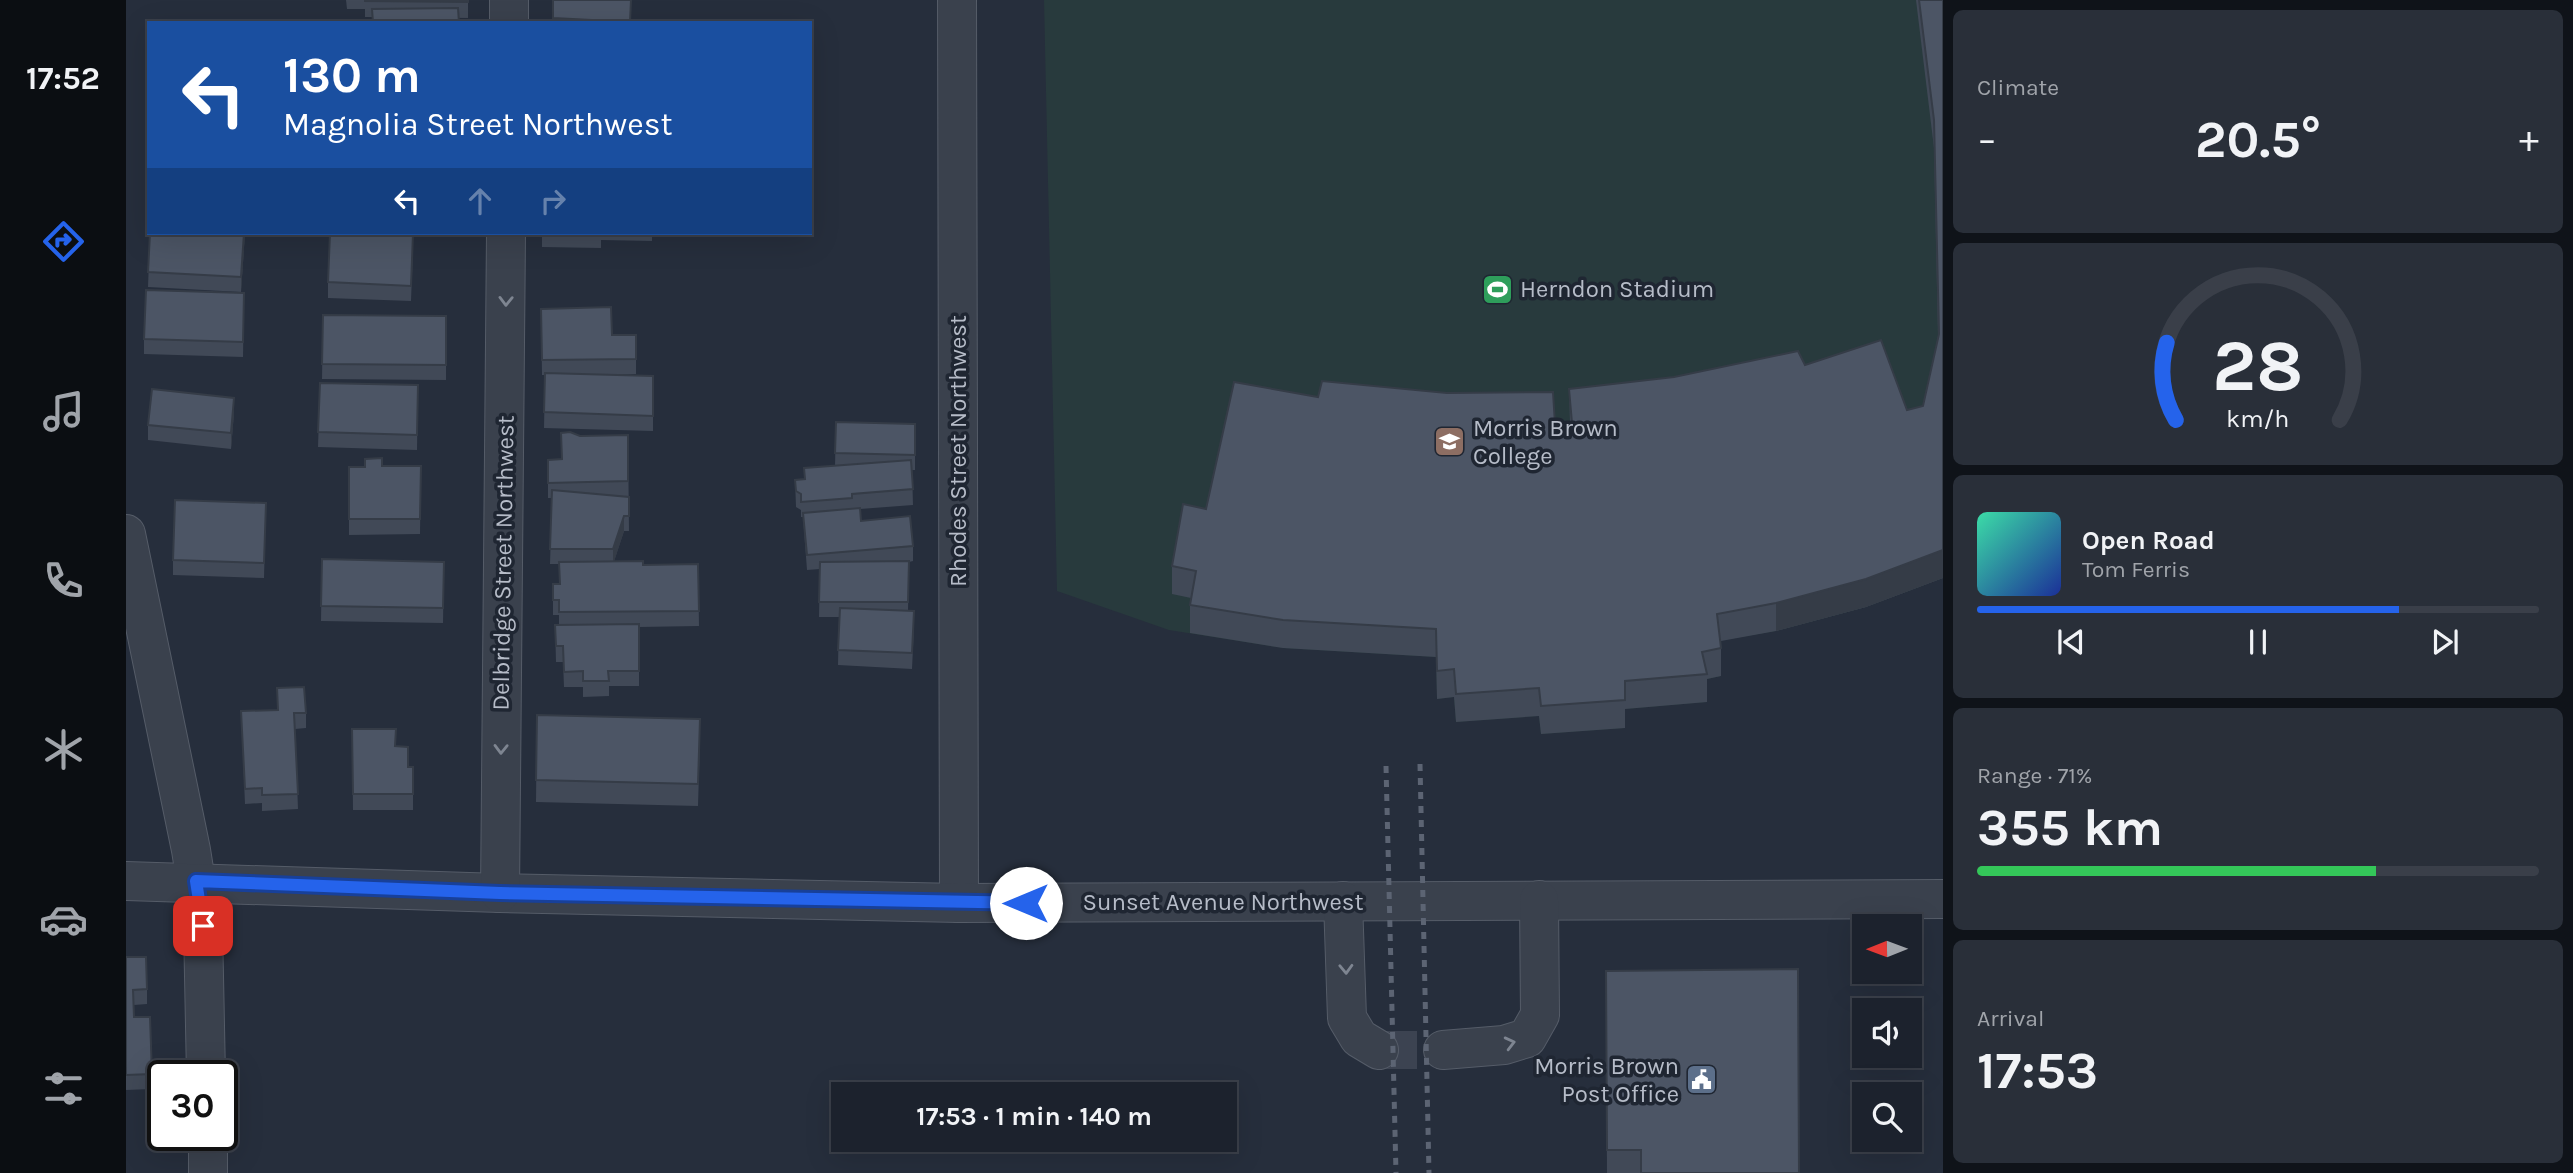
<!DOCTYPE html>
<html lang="en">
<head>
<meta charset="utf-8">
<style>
	body { margin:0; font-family:Karla,sans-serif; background:#292f39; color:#f1f3f6; height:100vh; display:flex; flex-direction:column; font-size:26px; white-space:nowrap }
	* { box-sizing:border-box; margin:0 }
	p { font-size:23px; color:#a0a4aa }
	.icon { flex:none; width:38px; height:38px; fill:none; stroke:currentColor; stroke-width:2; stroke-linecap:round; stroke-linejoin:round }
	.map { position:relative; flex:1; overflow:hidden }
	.sheet { display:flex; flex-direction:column; gap:10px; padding:10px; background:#0f1319; width:630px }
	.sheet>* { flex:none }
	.hud { position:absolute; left:21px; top:21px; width:665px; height:214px; border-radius:0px; box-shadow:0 7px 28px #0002,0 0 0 2px #3a3f49; background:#1a4fa0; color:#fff; overflow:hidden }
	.needle { width:46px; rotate:269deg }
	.controls { position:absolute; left:1726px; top:914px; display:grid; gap:14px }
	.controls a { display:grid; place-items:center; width:70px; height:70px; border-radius:0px; background:#1c222d; box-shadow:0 7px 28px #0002,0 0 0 2px #3a3f49; font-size:35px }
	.speed { position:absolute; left:21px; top:1060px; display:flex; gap:14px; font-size:35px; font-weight:700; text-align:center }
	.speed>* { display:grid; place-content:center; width:91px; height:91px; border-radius:50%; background:#1c222d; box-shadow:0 7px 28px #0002,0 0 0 2px #3a3f49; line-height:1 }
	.speed .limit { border:4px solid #111; border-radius:10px; background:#fff; color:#111 }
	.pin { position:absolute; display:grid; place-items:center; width:60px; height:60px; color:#fff; margin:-30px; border-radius:14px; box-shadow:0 4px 10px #0006 }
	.me { position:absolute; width:77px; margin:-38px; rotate:270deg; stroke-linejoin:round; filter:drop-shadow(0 0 5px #0008) }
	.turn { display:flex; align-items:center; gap:24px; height:147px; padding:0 21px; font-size:32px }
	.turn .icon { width:91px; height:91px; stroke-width:2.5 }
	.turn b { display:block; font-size:49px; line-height:60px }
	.lanes { display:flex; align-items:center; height:66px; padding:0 21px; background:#0003; justify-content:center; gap:35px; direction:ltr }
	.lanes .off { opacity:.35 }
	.big { font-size:52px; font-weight:700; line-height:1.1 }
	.sheet .widget { flex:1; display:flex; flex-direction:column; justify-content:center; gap:10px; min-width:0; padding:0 24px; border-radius:10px; background:#292f39 }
	.sheet .dial { align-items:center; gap:0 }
	.dial svg { height:182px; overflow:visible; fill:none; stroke:#3a3f49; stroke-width:7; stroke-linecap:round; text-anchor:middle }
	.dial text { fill:#f1f3f6; stroke:none }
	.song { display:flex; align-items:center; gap:21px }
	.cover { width:84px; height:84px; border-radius:10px; background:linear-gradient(135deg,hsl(160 70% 55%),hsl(230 70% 35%)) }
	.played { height:7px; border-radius:4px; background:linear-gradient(90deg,#2563eb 75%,#3a3f49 75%) }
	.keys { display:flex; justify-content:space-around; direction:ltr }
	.heat { display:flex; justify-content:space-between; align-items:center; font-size:38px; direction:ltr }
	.charge { height:10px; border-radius:5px; background:linear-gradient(90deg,#34c759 71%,#3a3f49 0) }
	.trip { position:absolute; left:705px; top:1082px; width:406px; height:70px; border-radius:0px; background:#1c222d; box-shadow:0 7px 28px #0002,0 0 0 2px #3a3f49; font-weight:700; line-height:70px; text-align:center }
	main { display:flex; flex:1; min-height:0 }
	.dock { display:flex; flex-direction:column; width:126px; justify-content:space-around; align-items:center; background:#0b0e12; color:#a0a4aa }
	.dock .icon { width:49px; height:49px }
	.dock .on { color:#2563eb }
	.dock b { font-size:32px; color:#f1f3f6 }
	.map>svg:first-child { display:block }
</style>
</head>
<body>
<main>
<nav class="dock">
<b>17:52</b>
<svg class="icon on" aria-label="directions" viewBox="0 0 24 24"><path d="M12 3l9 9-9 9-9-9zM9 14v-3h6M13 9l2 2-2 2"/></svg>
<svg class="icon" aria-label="music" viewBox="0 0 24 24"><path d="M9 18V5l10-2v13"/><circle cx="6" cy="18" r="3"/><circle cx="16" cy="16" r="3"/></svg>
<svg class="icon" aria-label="phone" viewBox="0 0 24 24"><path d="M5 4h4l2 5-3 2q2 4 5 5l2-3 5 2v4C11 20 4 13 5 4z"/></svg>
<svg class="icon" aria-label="climate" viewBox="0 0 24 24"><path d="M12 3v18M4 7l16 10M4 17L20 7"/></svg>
<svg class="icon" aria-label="car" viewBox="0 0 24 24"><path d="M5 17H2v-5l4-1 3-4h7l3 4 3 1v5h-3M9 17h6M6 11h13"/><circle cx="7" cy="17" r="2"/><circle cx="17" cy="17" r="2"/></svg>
<svg class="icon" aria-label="filters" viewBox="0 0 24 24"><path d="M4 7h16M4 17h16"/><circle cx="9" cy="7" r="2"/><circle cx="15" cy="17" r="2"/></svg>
</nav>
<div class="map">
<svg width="1817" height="1173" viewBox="0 0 1817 1173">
	<rect width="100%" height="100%" fill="#262e3c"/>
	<path fill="#283a3d" d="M918,0H1817V578L1740,607L1650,631L1592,641L1595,676L1577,680L1581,702L1499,709V728L1415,734L1413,716L1330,722L1328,697L1311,699L1310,657L1157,648L1043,630L931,591Z"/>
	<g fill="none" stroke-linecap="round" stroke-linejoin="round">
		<path stroke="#3c4351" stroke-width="38" stroke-dasharray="38 19" stroke-linecap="butt" d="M1253,1050H1317"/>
		<defs>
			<g id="minor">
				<path d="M831,0L833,903"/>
				<path d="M383,23V0"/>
				<path d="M0,534L65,850L77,926L80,1076"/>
				<path d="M0,881L374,893L833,903L1817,899"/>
				<path d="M374,893L380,233"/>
				<path d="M1217,901L1221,1018L1233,1038L1253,1050"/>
				<path d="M1317,1050L1378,1045L1401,1038L1414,1015L1413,900"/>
				<path d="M82,1136V1173"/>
			</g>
		</defs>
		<use href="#minor" stroke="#555c68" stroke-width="40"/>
		<use href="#minor" stroke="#3a414d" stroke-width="38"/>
		<g stroke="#5c6473" stroke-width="5" stroke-dasharray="7 7" stroke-linecap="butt">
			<path d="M1294,764L1303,1173"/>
			<path d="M1260,766L1270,1173"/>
		</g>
	</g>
	<g fill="#414957">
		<path d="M220,0H342V18L239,17V9H221Z"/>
		<path d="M427,0L504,23H427Z"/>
		<path d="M1790,0H1817V578L1740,607L1650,631L1595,641V676L1581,679V702L1499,709V728L1415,734L1413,716L1330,722L1328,697L1311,699L1310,657L1157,648L1064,633V605L1065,598L1046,594V566L1080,509L1192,397L1429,424L1444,423L1443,389L1679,365L1781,410L1797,406L1812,336L1808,148Z"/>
		<path d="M24,233H119L115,292L22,287Z"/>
		<path d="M416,233H526V241L475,240V248L416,247Z"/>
		<path d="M287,249L285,301L202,298V282Z"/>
		<path d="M118,293L117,357L18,354V339Z"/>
		<path d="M415,309L486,335H510V374L487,375L527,376V431L418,428L419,375H416Z"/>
		<path d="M197,315L320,316V380L196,379Z"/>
		<path d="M194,383L292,385L291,450L192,447Z"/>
		<path d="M108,413L105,449L22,440V425Z"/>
		<path d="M710,422L789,424V470H786L787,505L734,509L735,521L787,546V561L783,562L782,611L788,627L786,669L712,665L713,617H693L694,569L681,570L677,517H675V510L670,507L669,480L678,479V468L709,466Z"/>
		<path d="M502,435L503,531H498L488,561L517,565L572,564L573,626L513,627V686H483V696L457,697V687H438L437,662H430L429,625H433V615H427V584H433V564H424L426,498H422V460L435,459L454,436Z"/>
		<path d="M295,466L294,534L223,535V467Z"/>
		<path d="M140,503L138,578L47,575V560Z"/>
		<path d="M196,559L318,562L317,623L195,621Z"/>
		<path d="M151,688L180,713V728L169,729L172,809L136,811V803L119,804L115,711L151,710Z"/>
		<path d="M411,715L574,741L572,806L410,802Z"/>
		<path d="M226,729L270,746L282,767H287V810H227Z"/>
		<path d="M0,957L21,989V1004L8,1005V1017L26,1074V1089L0,1090Z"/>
		<path d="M1480,971L1673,1173H1481Z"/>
	</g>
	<g fill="#353c47">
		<path d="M118,233H119L115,292V277Z"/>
		<path d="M108,398V413L105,449V433Z"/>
		<path d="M498,516V531L487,565V549Z"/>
		<path d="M1817,550V578L1740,607L1650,631V603Z"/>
	</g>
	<g fill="#4c5565" stroke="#353c47" stroke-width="2">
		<path d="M239,0H342V2L239,1Z"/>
		<path d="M427,0H505L504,22L427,18Z"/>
		<path d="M1793,0H1817V550L1740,579L1650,603L1591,614L1595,648L1576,652L1581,674L1499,681V700L1415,706L1413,688L1330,694L1328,669L1311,671L1310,629L1157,620L1064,605L1070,571L1046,566L1057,504L1080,509L1108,382L1192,397L1196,381L1321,393L1427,392L1429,424L1446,423L1443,389L1548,377L1672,351L1679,365L1755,340L1781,410L1797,406L1813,334L1808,120Z"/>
		<path d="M332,8L333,23H247L246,9Z"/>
		<path d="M24,233H118L115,277L22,272Z"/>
		<path d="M204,233L287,234L285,286L202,282Z"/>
		<path d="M20,290L118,293L117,342L18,339Z"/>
		<path d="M485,307L486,335H510V359L416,360L415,309Z"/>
		<path d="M197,315L320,316V365L196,364Z"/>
		<path d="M419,373L527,376V416L418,412Z"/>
		<path d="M194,383L292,385L291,435L192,432Z"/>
		<path d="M26,389L108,398L105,433L22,425Z"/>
		<path d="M710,422L789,424V455L709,453Z"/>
		<path d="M444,432L454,436L502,435V481L422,483V460L436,459L435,433Z"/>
		<path d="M256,458V466H295L294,519H223V467H239V459Z"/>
		<path d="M785,460L787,489L726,494V498L675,502V494L670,491L669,480L679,479L678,468Z"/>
		<path d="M426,490L503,497V516H498L487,549H424Z"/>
		<path d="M49,500L140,503L138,563L47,560Z"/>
		<path d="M734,508L735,521L784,516L787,546L681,555L677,513Z"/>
		<path d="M196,559L318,562L317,608L195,606Z"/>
		<path d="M517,561V565L572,564L573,611L433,612V600H427V584H434L433,562Z"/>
		<path d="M783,561L782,602H693L694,562Z"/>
		<path d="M714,608L788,611L786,653L712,650Z"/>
		<path d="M513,624V671H482L483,681H457V671L438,672L437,646H430L429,625Z"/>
		<path d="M178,687L180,713H168L172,794L136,795V788L119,789L115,711L152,710L151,688Z"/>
		<path d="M411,715L574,719L572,784L410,780Z"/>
		<path d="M226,729H270L269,746L282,747V767H287V794H227Z"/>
		<path d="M0,957H20L21,989L7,990L8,1017H24L26,1074L0,1075Z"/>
		<path d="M1672,969L1673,1173H1515V1150H1481L1480,971Z"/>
	</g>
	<defs><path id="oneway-chevron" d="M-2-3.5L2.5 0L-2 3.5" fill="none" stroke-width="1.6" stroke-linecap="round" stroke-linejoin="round" transform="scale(1.75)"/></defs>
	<g stroke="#7e8591">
		<use href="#oneway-chevron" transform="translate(380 301) rotate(91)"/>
		<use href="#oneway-chevron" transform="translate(375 749) rotate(91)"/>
		<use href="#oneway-chevron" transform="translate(1220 969) rotate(88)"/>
		<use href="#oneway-chevron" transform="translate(1384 1043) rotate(-14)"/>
	</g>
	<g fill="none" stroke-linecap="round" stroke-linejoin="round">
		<defs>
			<path id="route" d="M77,926L70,881L374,893L900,903"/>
		</defs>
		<use href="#route" stroke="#184099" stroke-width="18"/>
		<use href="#route" stroke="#2563eb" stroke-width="12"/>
	</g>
	<defs>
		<symbol id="stadium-square" viewBox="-11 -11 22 22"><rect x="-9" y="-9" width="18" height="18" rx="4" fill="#2e9e5b" stroke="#1f2632"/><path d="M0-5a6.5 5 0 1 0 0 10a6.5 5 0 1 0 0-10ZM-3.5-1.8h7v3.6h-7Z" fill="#fff"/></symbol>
		<symbol id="university-square" viewBox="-11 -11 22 22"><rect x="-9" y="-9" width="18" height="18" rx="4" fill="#8d6e63" stroke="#1f2632"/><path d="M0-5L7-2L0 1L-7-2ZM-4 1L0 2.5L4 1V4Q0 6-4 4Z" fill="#fff"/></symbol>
		<symbol id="civic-square" viewBox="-11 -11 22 22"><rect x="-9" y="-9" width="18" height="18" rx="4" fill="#5c6f8a" stroke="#1f2632"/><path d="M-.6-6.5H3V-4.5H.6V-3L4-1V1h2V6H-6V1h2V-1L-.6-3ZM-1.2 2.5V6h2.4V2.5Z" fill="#fff"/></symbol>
	</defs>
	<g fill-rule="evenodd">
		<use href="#stadium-square" x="1354" y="272" width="35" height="35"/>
		<use href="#university-square" x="1306" y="424" width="35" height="35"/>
		<use href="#civic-square" x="1558" y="1062" width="35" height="35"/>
	</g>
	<g text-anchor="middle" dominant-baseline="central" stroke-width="7" stroke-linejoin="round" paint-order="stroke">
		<g font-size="24" fill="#b6bcc8" stroke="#1f2632" text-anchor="start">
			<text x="1394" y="289">Herndon Stadium</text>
			<text x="1347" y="428">Morris Brown<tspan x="1347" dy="28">College</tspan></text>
			<text x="1553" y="1066" text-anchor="end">Morris Brown<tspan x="1553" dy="28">Post Office</tspan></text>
		</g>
		<g font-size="24" fill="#b6bcc8" stroke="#1f2632">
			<text transform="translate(832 451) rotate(-90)">Rhodes Street Northwest</text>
			<text transform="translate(377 563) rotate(-89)">Delbridge Street Northwest</text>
			<text x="1097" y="902">Sunset Avenue Northwest</text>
		</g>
	</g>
</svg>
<div class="controls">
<a><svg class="needle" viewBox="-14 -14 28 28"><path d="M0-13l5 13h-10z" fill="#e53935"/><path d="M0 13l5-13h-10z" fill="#a0a4aa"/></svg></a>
<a><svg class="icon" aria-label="sound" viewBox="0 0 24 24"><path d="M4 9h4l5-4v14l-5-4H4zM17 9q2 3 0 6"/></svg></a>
<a><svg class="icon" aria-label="search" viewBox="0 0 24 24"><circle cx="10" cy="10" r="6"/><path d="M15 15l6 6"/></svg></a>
</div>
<div class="speed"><div class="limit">30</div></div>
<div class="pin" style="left:77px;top:926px;background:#d93025"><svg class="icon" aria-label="arrive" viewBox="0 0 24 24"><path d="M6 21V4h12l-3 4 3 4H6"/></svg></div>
<svg class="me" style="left:900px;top:903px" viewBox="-20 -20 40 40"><circle r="19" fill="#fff"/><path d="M0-13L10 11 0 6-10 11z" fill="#2563eb"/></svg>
<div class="trip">17:53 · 1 min · 140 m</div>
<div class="hud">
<div class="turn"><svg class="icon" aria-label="left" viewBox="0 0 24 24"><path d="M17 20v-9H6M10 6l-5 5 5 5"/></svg><div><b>130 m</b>Magnolia Street Northwest</div></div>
<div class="lanes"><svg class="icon" aria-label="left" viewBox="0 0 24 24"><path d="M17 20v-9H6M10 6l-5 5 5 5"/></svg><svg class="icon off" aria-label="ahead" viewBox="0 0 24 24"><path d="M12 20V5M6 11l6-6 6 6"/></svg><svg class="icon off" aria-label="right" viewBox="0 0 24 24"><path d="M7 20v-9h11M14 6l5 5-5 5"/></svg></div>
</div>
</div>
<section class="sheet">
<div class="widget"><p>Climate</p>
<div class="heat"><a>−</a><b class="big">20.5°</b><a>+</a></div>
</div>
<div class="widget dial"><svg viewBox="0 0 100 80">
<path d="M14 69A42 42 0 1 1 86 69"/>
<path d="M14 69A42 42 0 0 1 10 35" stroke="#2563eb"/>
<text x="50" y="56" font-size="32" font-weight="700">28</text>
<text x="50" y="72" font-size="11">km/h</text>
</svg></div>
<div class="widget">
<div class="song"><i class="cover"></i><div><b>Open Road</b><p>Tom Ferris</p></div></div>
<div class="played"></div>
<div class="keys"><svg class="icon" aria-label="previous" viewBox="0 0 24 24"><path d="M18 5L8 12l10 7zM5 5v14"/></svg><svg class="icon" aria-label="pause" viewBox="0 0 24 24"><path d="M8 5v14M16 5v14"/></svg><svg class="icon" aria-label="next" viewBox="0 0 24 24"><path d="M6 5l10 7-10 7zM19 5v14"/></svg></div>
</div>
<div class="widget"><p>Range · 71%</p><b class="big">355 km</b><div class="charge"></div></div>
<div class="widget"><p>Arrival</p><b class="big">17:53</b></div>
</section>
</main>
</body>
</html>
